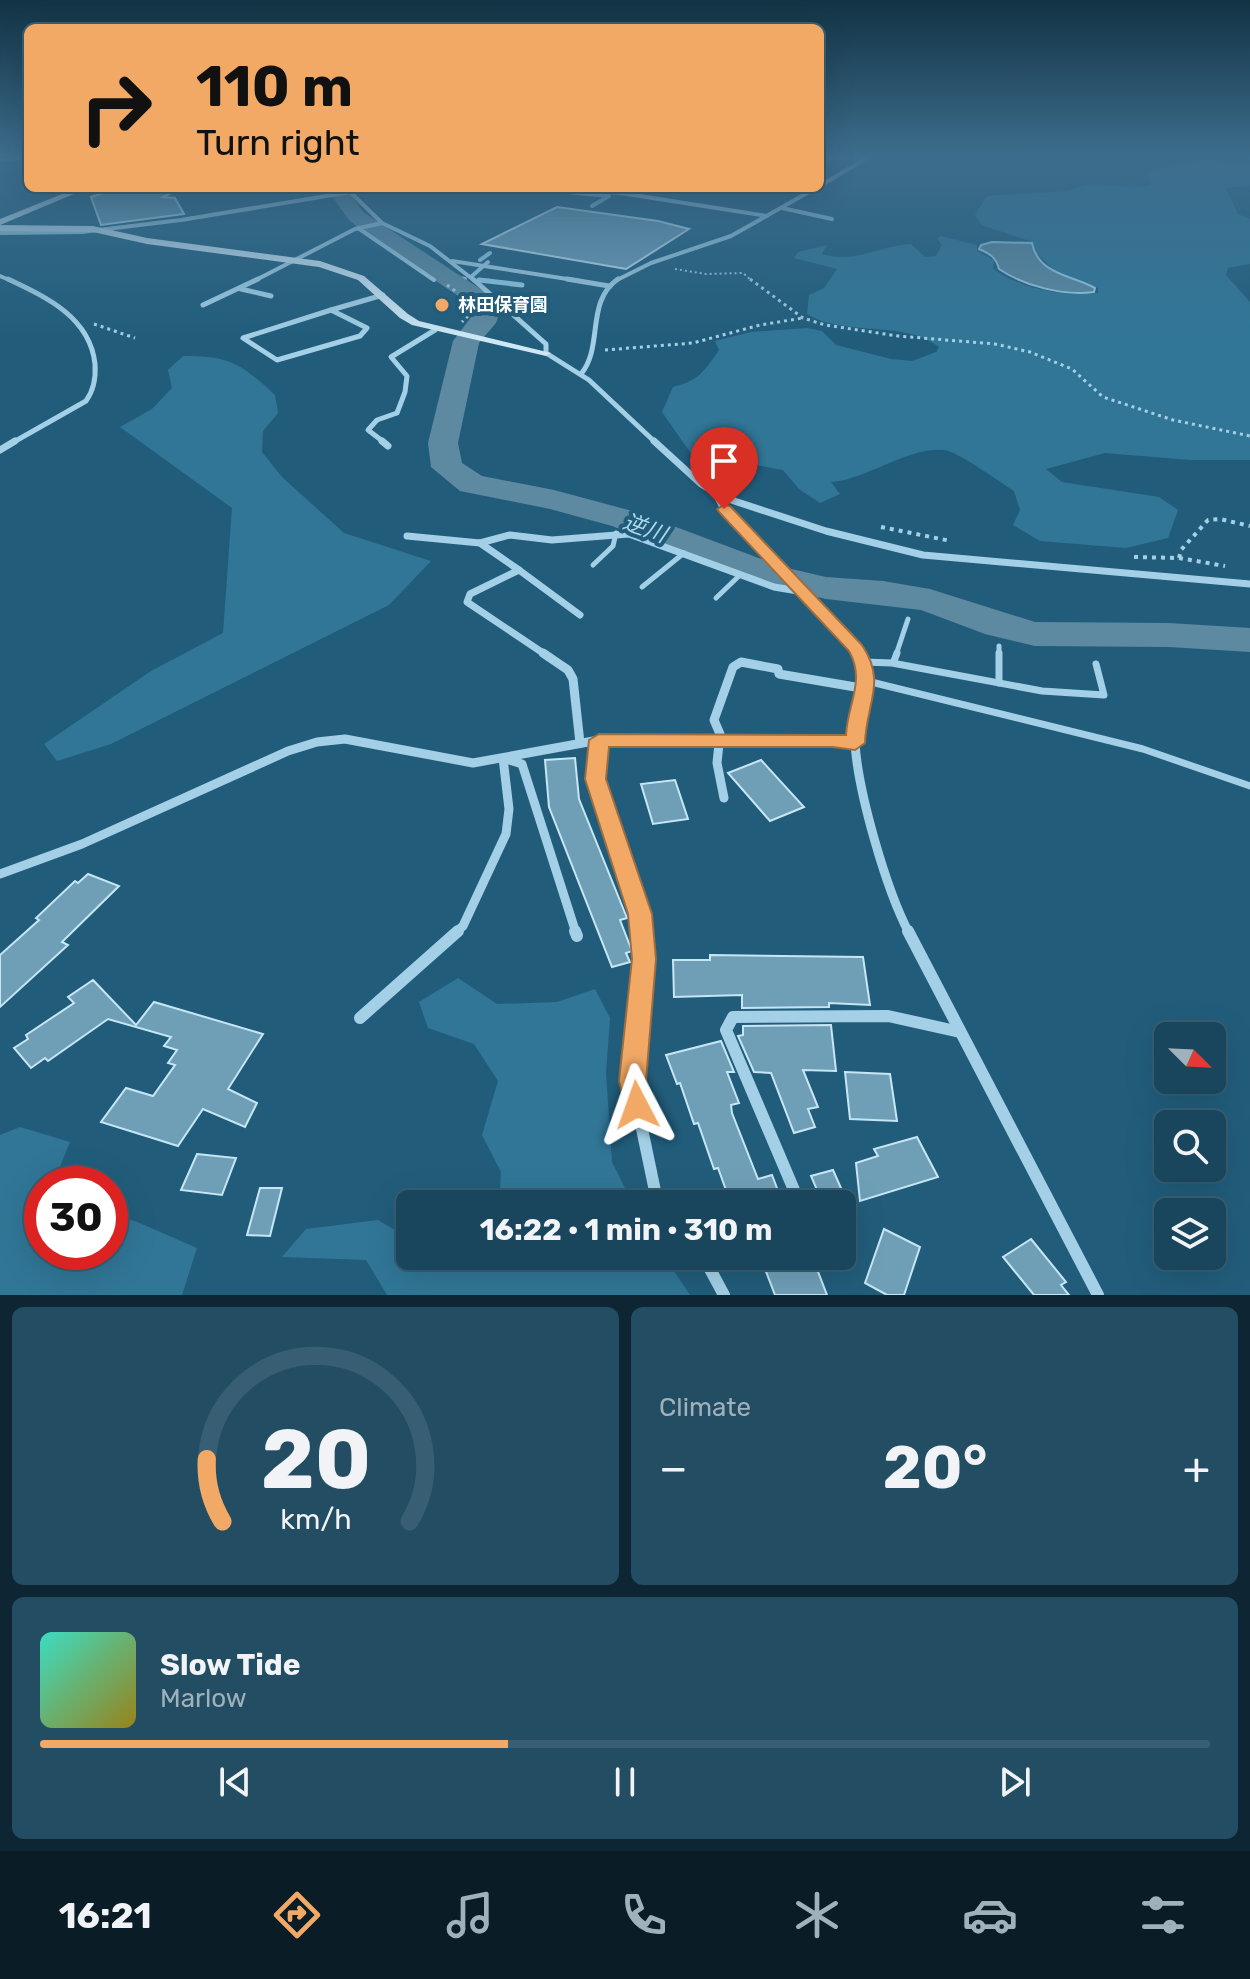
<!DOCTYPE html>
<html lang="en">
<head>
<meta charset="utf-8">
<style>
	body { margin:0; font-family:Rubik,"Noto Sans JP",sans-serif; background:#224d62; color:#f1f3f6; height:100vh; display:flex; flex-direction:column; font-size:30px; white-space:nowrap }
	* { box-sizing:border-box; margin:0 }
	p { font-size:26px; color:#9fb1bb }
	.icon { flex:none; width:44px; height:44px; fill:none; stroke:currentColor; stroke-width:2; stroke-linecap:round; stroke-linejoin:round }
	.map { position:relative; height:1295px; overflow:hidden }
	.drawer { display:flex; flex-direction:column; gap:12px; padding:12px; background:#0e2633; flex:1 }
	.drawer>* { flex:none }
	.banner { position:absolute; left:24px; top:24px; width:800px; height:168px; border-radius:12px; box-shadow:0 8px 32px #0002,0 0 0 2px #375e72; background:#f2a965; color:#111; overflow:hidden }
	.needle { width:52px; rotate:114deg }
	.fabs { position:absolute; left:1154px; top:1022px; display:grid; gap:16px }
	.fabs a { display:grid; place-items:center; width:72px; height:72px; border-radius:12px; background:#19465c; box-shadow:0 8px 32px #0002,0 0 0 2px #375e72; font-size:40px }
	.speed { position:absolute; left:24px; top:1166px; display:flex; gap:16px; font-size:40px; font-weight:700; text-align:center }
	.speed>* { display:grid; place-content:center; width:104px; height:104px; border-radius:50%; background:#19465c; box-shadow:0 8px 32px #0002,0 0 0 2px #375e72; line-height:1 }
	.speed .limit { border:12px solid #d22; background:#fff; color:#111 }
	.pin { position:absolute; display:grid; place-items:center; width:68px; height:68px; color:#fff; margin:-82px -34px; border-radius:50% 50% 50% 0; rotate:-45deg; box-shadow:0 0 8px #0007 }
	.pin .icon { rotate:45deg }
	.me { position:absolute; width:88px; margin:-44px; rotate:356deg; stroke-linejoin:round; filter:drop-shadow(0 0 6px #0008) }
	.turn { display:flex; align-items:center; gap:28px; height:168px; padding:0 40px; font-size:36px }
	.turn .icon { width:104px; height:104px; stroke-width:2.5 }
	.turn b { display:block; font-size:56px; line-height:68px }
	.big { font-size:60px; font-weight:700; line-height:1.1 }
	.drawer .widget { flex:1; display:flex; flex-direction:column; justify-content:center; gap:12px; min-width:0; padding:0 28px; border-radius:12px; background:#224d62 }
	.drawer .dial { align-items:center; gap:0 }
	.dial svg { height:208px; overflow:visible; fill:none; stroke:#375e72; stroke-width:7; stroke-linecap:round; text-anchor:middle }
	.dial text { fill:#f1f3f6; stroke:none }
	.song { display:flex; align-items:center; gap:24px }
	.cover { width:96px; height:96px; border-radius:12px; background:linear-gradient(135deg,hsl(170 70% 55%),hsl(50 70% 35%)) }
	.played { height:8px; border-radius:4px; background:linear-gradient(90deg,#f2a965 40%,#375e72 40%) }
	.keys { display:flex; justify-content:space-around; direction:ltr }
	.heat { display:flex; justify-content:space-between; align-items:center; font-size:44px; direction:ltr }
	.drawer .tiles { flex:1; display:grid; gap:12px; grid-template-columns:1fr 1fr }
	.widget:last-child { grid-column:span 2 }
	.trip { position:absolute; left:396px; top:1190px; width:460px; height:80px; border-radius:12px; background:#19465c; box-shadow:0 8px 32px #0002,0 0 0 2px #375e72; font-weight:700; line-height:80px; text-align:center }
	.dock { display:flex; height:128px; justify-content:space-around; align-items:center; background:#0a1c25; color:#9fb1bb }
	.dock .icon { width:56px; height:56px }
	.dock .on { color:#f2a965 }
	.dock b { font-size:36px; color:#f1f3f6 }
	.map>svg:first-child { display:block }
</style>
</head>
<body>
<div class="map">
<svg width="1250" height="1295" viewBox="0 0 1250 1295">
	<rect width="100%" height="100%" fill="#215d7b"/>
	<g fill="#317697">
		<path d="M1213,160L1250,164V186L1226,188L1238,214L1250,219V264L1228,268L1226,275L1250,302V460H1190L1105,453L1046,469L1062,482L1159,497L1178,510L1168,538L1126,548L1040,541L1013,525L1020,510L1014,491C1000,482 958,452 945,450C908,446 869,479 831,482L840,494L820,503L799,489L783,470L744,463L719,468L692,455L662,412L673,387C698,381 705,371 719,350L715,341L751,332L807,328L822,331L836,345L891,359L912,361L936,352L939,347C903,319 846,338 807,314L809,295L824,288L837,269L794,258L798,252L827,245L822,254C854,264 879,246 911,244L925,257L936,256L942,245L937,238L941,236L977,245V251L994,260L993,268C1018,289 1065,297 1098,293V288L1055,271L1037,254L1032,242L982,225L975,215L987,196L1068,191C1092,178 1124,190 1151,185L1148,175L1151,171L1193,161Z"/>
		<path d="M183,356C230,356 240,363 275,395L278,413L263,431L262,452L282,477L344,533L431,561L389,605L111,744L57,761L44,744L151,671L223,633L232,508L120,427L152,409L172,388L168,370Z"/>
		<path d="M458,978L497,1004L557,1002L595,989L610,1018L606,1073L612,1162L633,1204H499L501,1172L482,1135L498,1081L474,1044L428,1028L419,1002Z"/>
		<path d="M20,1127L70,1142L53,1184H42V1252H110V1215L135,1221L197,1248L182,1295H0V1135Z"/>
		<path d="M378,1220L410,1239V1256H664L690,1295H387L366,1260L282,1257L306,1229Z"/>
	</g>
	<path fill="#5e8aa1" stroke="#97cee7" stroke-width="2" d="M992,242L1032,243C1038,274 1071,275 1095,288L1094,292C1063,296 1024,286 999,269C996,257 990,254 979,249L981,245Z"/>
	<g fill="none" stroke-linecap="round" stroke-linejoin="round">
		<g stroke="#97cee7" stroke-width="4">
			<path d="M820,159L849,157"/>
			<path d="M545,190L609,196L592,206"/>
			<path d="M480,260L490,253"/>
			<path d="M472,276L488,262"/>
			<path d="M479,280L491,281"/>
			<path d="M452,281L465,279"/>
		</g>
		<g stroke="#97cee7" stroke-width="5">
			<path d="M479,280L522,285"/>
			<path d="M448,282L463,279"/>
		</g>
		<path fill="#5e8aa1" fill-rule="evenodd" d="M326,188H346L363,212L485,292L500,311L496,323L479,343L458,443L462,463L482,476L554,490L636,512L783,567L826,577L883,581L930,589L1035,622L1169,623L1250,628V652L1169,647L1035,646L985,634L921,610L826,599L758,583L612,526L550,509L460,491L431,467L428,443L453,341L475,312L467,302L364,232L349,220Z"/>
	</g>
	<g fill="#6f9fb7" stroke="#c6e6f4" stroke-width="2">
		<path d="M119,188H182L163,197L175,198L184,214L101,225L91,197Z"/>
		<path d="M557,207L658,221L689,229L626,269L482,244Z"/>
		<path d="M575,758L579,799L627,918L620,920L632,951L626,953L630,962L612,967L549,807L545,760Z"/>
		<path d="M761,760L804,807L770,821L728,773Z"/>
		<path d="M675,780L688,819L653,824L641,784Z"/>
		<path d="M88,874L119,886L62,942L68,945L0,1007V955L39,920L36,918L75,881L78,883Z"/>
		<path d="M710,955L863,957L870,1005L829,1003V1007L742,1008V995L674,997L673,960H710Z"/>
		<path d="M93,980L136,1025L154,1002L263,1034L228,1089L257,1103L245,1127L203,1109L178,1146L101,1122L126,1088L153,1096L175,1065L168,1063L177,1050L164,1046L171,1037L108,1019L48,1061L45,1058L31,1068L14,1048L28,1039L26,1035L74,1003L68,997Z"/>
		<path d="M831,1025L836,1071L803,1070L818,1107L808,1109L815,1127L794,1133L771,1073L754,1072L738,1036L743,1035V1026Z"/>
		<path d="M721,1041L734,1072H727L739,1103L731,1105L732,1113L758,1179L772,1175L783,1204H731L718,1168L714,1169L698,1123L694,1124L680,1083L677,1084L666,1055Z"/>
		<path d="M845,1072L890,1074L897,1121L850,1119Z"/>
		<path d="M917,1137L938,1177L860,1201L856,1163L878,1156L874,1149Z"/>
		<path d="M197,1154L236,1158L222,1195L181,1190Z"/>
		<path d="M833,1170L848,1204H823L811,1176Z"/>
		<path d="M260,1188H282L270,1236L247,1235Z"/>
		<path d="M884,1229L920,1247L904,1295H887L865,1283Z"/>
		<path d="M1031,1239L1066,1282L1061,1285L1069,1295H1034L1003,1257Z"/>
		<path d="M760,1256H812L827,1295H775Z"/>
	</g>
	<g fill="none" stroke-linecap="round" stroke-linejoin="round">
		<path stroke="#a3d0e6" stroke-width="2" stroke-dasharray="2 3" stroke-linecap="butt" d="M675,269L706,274L743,273L752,281"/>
		<g stroke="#a3d0e6" stroke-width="3" stroke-dasharray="3 4" stroke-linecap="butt">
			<path d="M750,279L803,318L825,325L898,336L995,344L1030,352L1072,369L1103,397L1173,420L1250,436"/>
			<path d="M447,285L469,301L468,316L462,322"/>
			<path d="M94,324L135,338"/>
			<path d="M605,350L693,343L760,325L803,318"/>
		</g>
		<g stroke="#a3d0e6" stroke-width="4" stroke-dasharray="4 5" stroke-linecap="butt">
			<path d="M881,527L951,541"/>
			<path d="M1134,557L1179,558L1225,566"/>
			<path d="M1179,558L1181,550L1208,520L1220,519L1250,526"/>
		</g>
		<g stroke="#a3d0e6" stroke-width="5">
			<path d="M593,565L613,546L616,533"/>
			<path d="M642,587L684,553"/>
			<path d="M716,598L740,575"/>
			<path d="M999,646V655"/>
			<path d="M896,655L908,619"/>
		</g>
		<g stroke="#a3d0e6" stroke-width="7">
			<path d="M999,653V683"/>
			<path d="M894,661L897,653"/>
			<path d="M864,662L892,663L1042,691L1104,695L1096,664"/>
			<path d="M867,681L1143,749L1250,786"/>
		</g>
		<g stroke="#a3d0e6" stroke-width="4">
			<path d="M0,160L28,157"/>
			<path d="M820,186L868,157"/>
			<path d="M346,188L382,223L430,246L475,281"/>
			<path d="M545,188L621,193L767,216"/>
			<path d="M782,208L832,219"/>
			<path d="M358,228L434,280"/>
			<path d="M0,233L82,232L181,220L375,188"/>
			<path d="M452,261L580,281"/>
			<path d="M0,276L12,281"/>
			<path d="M254,281L355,229L382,223"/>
			<path d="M615,281L651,263L731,236L816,188"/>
		</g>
		<g stroke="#a3d0e6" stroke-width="5">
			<path d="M8,279C46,297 90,317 95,364C96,378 94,390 86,401L12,443"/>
			<path d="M473,279L546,344V353L589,380L656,443"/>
			<path d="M567,279L609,286"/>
			<path d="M241,289L271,296"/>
			<path d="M203,305L258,279"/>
			<path d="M331,310L367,328L360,336L277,360L243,338Z"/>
			<path d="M331,310L383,295"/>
			<path d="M581,374C604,346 585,302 618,279"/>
			<path d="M385,443L368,430L377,420L397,413L405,392L407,376L391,357L435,330"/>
		</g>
		<g stroke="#a3d0e6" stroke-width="7">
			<path d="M382,441L388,446"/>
			<path d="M654,441L701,484L725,498L826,531L923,555L1250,584"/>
			<path d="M0,450L15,441"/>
			<path d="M716,494L724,509L860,655"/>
			<path d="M407,536L480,543L510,535L552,540L629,534L774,587L804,592"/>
			<path d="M480,543L519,570L470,594L467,602L546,655"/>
			<path d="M519,570L580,615"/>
		</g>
		<g stroke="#a3d0e6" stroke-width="9">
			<path d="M543,653L568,670L573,679L580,743"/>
			<path d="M859,653C877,683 853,712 855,743C858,792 886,889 909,933"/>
			<path d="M599,740L596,779L640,914L642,933"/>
			<path d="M724,798L717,763L720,734L714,720L733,667L741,662L778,669L779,674L867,689"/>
			<path d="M0,874L82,844L288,751L317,742L345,739L473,763L599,740H833L855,743"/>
			<path d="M455,933L463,926L506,834L509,809L503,758L522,764L576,933"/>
		</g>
		<g stroke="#a3d0e6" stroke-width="12">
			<path d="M575,931L577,936"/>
			<path d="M641,931L644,959L640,1028L632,1081L655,1191L665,1204"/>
			<path d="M908,931L1098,1295"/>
			<path d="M360,1018L458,931"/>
			<path d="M800,1204L726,1030L733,1017L888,1016L960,1032"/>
			<path d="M703,1256L724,1295"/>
		</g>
		<g fill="#cde7f5" fill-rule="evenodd">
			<path d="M77,188H88L0,225V219Z"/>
			<path d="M0,225L93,226L147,238L320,261L364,276L408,314L419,321L551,353L546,356L412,325L400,318L358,280L319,267L147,244L93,232L0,231Z"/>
		</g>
	</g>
	<linearGradient id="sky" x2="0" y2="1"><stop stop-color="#123344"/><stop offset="0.46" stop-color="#3d6d8d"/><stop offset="1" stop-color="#3d6d8d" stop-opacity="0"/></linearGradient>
	<rect width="1250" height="338" fill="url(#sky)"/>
	<path fill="#f2a965" stroke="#9d6e42" stroke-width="2" d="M724,505L730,506L862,645C887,682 866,704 865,743L855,750L833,747H609L606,779L652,914L656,959L646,1081L651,1105L647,1113L637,1117L627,1113L619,1081L632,959L628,914L585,779L589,740L599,734L846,735C847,705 866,681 849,651L719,512L717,509Z"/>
	<circle fill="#f2a965" stroke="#215d7b" stroke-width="3" cx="442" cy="305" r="8"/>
	<g text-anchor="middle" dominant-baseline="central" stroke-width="8" stroke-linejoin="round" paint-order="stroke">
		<g font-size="18" font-weight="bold" fill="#fff" stroke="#215d7b" text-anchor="start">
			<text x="458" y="305">林田保育園</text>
		</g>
		<g font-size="22" font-style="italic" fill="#aed9ee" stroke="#215d7b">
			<text transform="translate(645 528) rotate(20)">逆川</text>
		</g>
	</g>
</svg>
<div class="fabs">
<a><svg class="needle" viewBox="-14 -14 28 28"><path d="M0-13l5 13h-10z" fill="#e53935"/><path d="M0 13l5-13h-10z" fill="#9fb1bb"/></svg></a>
<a><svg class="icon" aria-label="search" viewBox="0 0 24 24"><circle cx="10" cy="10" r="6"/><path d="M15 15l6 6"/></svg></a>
<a><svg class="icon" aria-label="layers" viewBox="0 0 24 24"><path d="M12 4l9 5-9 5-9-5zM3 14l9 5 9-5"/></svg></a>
</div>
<div class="speed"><div class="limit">30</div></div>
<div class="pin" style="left:724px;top:509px;background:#d93025"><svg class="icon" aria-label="arrive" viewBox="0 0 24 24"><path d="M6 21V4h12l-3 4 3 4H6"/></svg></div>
<svg class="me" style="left:637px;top:1105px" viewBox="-20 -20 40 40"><path d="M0-17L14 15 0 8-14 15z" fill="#f2a965" stroke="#fff" stroke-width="4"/></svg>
<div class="trip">16:22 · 1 min · 310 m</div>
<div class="banner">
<div class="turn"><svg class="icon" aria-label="right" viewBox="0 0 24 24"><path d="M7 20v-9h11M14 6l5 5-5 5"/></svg><div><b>110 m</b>Turn right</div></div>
</div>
</div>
<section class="drawer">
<div class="tiles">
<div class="widget dial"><svg viewBox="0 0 100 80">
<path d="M14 69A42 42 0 1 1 86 69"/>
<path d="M14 69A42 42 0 0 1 8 45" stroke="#f2a965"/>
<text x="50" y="56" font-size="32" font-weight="700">20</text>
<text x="50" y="72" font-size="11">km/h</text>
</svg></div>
<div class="widget"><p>Climate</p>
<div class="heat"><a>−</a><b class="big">20°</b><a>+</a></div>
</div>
<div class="widget">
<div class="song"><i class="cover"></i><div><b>Slow Tide</b><p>Marlow</p></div></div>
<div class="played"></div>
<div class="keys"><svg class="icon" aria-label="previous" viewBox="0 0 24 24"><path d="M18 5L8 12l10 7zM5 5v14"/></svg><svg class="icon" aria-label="pause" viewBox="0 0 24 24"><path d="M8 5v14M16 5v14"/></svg><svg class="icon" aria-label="next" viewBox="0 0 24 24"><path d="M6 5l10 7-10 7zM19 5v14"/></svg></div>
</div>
</div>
</section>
<nav class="dock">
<b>16:21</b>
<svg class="icon on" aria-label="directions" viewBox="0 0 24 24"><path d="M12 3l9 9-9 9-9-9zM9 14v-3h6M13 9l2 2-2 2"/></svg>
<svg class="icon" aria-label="music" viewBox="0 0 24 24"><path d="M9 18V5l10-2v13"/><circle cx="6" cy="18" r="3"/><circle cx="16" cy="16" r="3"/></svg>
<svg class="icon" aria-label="phone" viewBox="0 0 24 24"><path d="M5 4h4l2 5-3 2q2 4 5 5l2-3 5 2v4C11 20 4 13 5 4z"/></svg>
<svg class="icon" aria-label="climate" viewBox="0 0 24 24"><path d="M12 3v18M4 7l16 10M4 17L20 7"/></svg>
<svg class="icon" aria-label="car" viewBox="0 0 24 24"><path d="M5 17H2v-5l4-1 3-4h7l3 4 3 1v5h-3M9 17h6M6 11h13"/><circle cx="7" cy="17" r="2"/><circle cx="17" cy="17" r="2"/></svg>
<svg class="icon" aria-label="filters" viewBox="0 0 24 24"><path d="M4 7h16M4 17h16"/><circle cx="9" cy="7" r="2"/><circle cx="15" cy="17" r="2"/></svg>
</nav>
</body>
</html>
